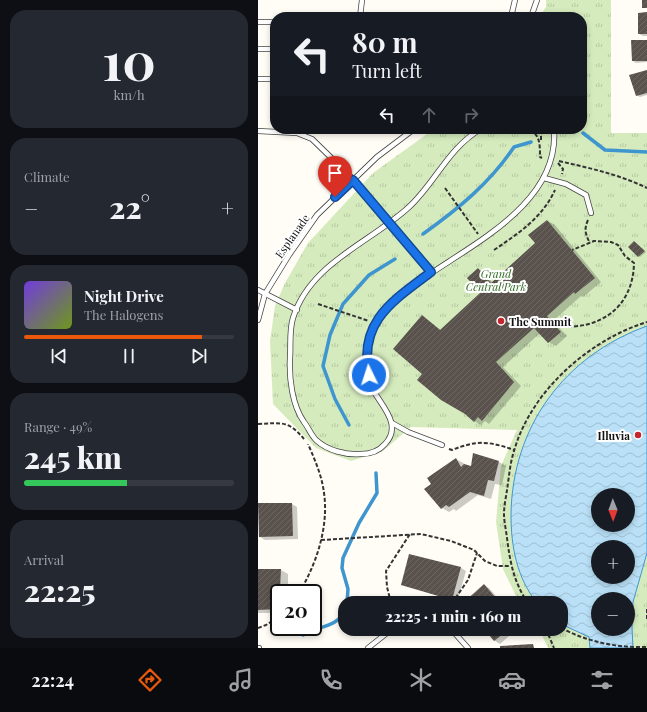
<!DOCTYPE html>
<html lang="en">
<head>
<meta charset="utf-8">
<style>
	body { margin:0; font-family:"Playfair Display",serif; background:#242831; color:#f1f3f6; height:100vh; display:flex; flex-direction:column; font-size:15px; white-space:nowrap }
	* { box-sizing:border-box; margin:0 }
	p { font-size:13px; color:#9ea1a6 }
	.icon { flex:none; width:22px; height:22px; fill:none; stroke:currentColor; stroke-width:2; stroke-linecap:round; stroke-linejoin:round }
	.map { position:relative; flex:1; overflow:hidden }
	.details { display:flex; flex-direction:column; gap:10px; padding:10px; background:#0d0f14; width:258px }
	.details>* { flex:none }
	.banner { position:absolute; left:12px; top:12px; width:317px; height:122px; border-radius:16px; box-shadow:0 2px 6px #0003; background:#171b24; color:#f1f3f6; overflow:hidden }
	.needle { width:26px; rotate:179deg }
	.buttons { position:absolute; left:333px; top:488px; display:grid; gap:8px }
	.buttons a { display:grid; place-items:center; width:44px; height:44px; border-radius:50%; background:#171b24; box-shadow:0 2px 6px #0003; font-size:20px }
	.speed { position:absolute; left:12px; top:584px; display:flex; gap:8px; font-size:20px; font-weight:700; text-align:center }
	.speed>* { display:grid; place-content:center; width:52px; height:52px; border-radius:50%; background:#171b24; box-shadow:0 2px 6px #0003; line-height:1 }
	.speed .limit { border:2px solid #111; border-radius:6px; background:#fff; color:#111 }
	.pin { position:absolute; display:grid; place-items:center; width:34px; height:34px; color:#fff; margin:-41px -17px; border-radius:50% 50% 50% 0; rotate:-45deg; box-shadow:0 0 4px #0007 }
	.pin .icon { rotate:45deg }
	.me { position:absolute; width:44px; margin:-22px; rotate:356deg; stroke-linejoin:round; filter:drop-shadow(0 0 3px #0008) }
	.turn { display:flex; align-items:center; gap:14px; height:84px; padding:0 16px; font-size:18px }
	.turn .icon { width:52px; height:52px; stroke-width:2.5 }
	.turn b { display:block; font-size:28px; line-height:34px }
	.lanes { display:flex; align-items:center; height:38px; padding:0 16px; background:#0003; justify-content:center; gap:20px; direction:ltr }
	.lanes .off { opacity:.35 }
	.big { font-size:30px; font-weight:800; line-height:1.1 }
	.details .tile { flex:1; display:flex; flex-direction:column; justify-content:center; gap:6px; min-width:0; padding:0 14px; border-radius:16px; background:#242831 }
	.details .dial { align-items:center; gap:0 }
	.dial b { font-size:52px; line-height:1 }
	.song { display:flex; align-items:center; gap:12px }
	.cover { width:48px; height:48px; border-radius:6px; background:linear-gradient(135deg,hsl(260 70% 55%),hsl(80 70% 35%)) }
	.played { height:4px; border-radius:2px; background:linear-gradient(90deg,#ea580c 85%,#363941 85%) }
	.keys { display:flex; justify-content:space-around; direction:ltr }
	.heat { display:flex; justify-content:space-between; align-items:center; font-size:22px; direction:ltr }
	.charge { height:6px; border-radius:3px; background:linear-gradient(90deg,#34c759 49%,#363941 0) }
	.trip { position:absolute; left:80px; top:596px; width:230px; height:40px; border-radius:16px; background:#171b24; box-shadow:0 2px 6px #0003; font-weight:800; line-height:40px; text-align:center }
	.tab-bar { display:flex; height:64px; justify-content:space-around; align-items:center; background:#090b0e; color:#9ea1a6 }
	.tab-bar .icon { width:28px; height:28px }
	.tab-bar .current { color:#ea580c }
	.tab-bar b { font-size:18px; color:#f1f3f6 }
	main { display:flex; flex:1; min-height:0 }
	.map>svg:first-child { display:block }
</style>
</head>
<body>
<main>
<section class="details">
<div class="tile dial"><b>10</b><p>km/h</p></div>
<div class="tile"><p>Climate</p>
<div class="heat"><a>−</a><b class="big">22°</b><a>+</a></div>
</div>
<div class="tile">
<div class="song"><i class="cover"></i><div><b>Night Drive</b><p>The Halogens</p></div></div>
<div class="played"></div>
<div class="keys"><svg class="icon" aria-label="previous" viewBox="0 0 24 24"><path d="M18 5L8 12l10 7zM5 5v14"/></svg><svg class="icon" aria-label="pause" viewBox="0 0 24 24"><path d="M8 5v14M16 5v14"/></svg><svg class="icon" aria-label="next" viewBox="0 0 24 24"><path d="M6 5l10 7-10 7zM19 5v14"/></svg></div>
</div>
<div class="tile"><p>Range · 49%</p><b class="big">245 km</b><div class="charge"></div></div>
<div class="tile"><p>Arrival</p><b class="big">22:25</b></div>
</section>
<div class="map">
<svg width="389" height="648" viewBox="0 0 389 648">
	<defs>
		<pattern id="park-tufts" width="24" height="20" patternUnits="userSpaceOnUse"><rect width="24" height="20" fill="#d5ebbd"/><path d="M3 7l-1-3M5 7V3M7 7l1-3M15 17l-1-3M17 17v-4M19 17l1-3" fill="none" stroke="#b6c8a1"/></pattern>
		<pattern id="water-waves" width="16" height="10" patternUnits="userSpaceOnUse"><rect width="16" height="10" fill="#b9e0f7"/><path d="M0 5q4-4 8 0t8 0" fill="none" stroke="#9ebfd3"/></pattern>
		<pattern id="building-hatch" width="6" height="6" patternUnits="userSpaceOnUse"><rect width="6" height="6" fill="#5a524d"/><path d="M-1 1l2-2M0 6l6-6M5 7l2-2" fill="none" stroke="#6d6662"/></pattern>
	</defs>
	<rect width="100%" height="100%" fill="#fffdf5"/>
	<path fill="url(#park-tufts)" fill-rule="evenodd" d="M288,0H353V133H389V648H290L281,629H303V603L261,602L245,569L238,522L243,466L259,430L153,427L125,451L93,461L58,448L15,404L12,341L17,306L27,283L50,243L115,173L176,129H324V17H281L288,7ZM340,495H370V525H340ZM340,547H370V577H340ZM340,599H370V629H340Z"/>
	<path fill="url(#water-waves)" stroke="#3f96cf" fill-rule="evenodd" d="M389,326V553L375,602L374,628L375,648H332L331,637L303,624V603H279C259,578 253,547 253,515C254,427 306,356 389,326ZM340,495H370V525H340ZM340,547H370V577H340ZM340,599H370V629H340Z"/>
	<g fill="#0003">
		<path d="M389,13V36H385L381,34Z"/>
		<path d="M389,41V62L378,63L375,61Z"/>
		<path d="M389,71V95L382,97L378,95Z"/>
		<path d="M290,221L297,225L343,282L325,297L323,296L295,321L309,336L298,346L291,342L282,333L245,367L263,386L231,424L227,421L223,425L216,421L166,374L164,316L183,330L224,293L220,269L227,273L235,283L278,244Z"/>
		<path d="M377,243L388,252L382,257L371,247Z"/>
		<path d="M198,459L214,468L241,462L248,466L244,485L237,484L233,499L220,495L198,511L196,509L191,512L184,508Z"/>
		<path d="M34,504L39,507L40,539L7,540L2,537Z"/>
		<path d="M203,568L208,571L199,602L144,584Z"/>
		<path d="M0,570H23L30,574V593H21V613H0Z"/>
		<path d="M226,585L231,588L244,603H207Z"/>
		<path d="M227,629H259L242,644L237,641Z"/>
	</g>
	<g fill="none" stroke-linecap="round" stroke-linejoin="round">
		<g stroke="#3f96cf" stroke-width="3.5">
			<path d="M325,133L347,150L389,152"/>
			<path d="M165,234C200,209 232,183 256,147L273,142"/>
			<path d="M91,425L77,399L65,366L72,335L85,304L111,275L137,259"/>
			<path d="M89,603L90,589L84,568L85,558L101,523L119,493L118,473"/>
			<path d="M45,635C59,625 80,629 87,609"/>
		</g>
	</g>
	<g fill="url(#building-hatch)">
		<rect x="384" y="0" width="5" height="8"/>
		<path d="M389,12V34H380V13Z"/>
		<path d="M373,40H389V61H374Z"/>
		<path d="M389,70V93L378,96L371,75Z"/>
		<path d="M289,220L337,278L317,294L316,292L289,316L303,332L290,343L276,328L238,362L256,382L224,421L220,417L216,422L207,414L183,400L159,380L164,374L135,349L164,315L182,330L222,293L209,278L220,268L233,283L277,243L270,235Z"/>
		<path d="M376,241L387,251L380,257L370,247Z"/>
		<path d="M215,453L241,461L236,481L230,480L226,496L212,492L191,507L188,505L183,509L166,489L173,484L169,478L198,458L203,467L206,464L213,466Z"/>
		<path d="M0,503H34L35,536L1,537Z"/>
		<path d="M151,554L203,567L194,600L143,585Z"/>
		<path d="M0,569H23L21,609L0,610Z"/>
		<path d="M226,584L242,603H205Z"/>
		<path d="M226,629H251L236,641Z"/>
		<path d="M275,644L276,648H242V646Z"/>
	</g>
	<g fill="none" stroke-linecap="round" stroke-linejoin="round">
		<defs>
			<g id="lane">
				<path d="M102,17L104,0"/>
				<path d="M253,17L257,0"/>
				<path d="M273,17L279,0"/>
				<path d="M0,22H17"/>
				<path d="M0,49H17"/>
				<path d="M0,79H17"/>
				<path d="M223,129C191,147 177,183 151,207C112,243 52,263 35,318C31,330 33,346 32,358C31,378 34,405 46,422C50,427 53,435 58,440C70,451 88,455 103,454C113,454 121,451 127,444C146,424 121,404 113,386C110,380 109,370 109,364C108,341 115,324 128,307C136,298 147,292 156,285C209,246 302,206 296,129"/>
				<path d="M0,131L39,133L54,139L95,179L173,272"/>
				<path d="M286,178L308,184L328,195L333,213"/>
				<path d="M0,290L39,310"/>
				<path d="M0,320L7,294L31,255L59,215L119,157L156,129"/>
				<path d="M134,423L150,432L184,445"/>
				<path d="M193,629L210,648"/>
				<path d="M0,648H1"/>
				<path d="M110,648L134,629"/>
			</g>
		</defs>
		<use href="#lane" stroke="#444" stroke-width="6"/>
		<g stroke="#333" stroke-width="2" stroke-dasharray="4 2" stroke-linecap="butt">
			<path d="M266,129C282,131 282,143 282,157L284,158"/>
			<path d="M283,140V129"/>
			<path d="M301,161C331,168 360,174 389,188"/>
			<path d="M300,163L305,169L304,174"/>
			<path d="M187,188L220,234"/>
			<path d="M330,220C326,229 327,234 332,243"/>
			<path d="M236,250C261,233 284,218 297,190"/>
			<path d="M60,304L111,321"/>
			<path d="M298,326C340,331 375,309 376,263L367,256L360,245L353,242L336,241L314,250"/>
			<path d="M0,424C24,423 30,420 46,439"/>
			<path d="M191,449L194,450C219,440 231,441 256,450"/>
			<path d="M63,540L163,534L193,541L216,550L227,561L239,566H252"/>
			<path d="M41,593C58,565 71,527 66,493C64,476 57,460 50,444"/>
			<path d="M133,603L129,587L128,571L152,534"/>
			<path d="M194,603L210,580L219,553"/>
			<path d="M270,603C256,583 252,562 249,538C248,530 246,521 246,514C246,506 248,497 249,490C251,477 252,463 256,451C273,391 331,340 389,322"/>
			<path d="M389,609V620"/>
			<path d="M0,628L8,625L21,617"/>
			<path d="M303,628C330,642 359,648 389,647"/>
			<path d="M288,629L296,648"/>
		</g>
		<use href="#lane" stroke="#fff" stroke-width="4.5"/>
	</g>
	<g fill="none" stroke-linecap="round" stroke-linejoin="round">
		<defs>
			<path id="route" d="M77,197L95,180L173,272C136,300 100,321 111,375"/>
		</defs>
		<use href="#route" stroke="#114b97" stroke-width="10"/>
		<use href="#route" stroke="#1a73e8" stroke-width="7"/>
	</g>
	<g fill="#c4262e" stroke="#fff" stroke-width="1.5">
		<circle cx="243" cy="321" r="4"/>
		<circle cx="380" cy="435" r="4"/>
	</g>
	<g text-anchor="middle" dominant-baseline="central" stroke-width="4" stroke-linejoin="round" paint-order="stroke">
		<g font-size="11" fill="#111" stroke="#fff">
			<text transform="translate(34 236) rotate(-55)">Esplanade</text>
		</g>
		<g font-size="11" font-style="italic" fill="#2f6b1f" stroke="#fff">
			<text x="238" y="273">Grand<tspan x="238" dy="13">Central Park</tspan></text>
		</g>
		<g font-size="11" font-weight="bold" fill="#111" stroke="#fff" text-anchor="start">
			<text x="251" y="321">The Summit</text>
			<text x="372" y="435" text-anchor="end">Illuvia</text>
		</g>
	</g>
</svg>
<div class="buttons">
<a><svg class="needle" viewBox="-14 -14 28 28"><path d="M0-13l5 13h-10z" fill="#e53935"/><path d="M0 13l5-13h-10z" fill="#9ea1a6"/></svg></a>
<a>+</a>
<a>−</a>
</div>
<div class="speed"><div class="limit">20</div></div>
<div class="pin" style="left:77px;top:197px;background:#d93025"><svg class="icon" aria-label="arrive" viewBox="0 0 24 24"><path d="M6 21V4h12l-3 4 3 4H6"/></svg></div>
<svg class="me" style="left:111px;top:375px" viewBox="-20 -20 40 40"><circle r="17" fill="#1a73e8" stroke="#fff" stroke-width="3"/><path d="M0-11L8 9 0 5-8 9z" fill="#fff"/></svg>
<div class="trip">22:25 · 1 min · 160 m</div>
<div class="banner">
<div class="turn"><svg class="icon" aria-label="left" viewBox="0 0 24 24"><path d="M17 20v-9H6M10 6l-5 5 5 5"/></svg><div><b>80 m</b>Turn left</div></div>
<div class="lanes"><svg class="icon" aria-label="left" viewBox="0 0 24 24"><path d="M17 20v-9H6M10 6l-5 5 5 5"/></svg><svg class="icon off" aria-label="ahead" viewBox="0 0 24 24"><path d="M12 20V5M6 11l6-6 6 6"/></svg><svg class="icon off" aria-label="right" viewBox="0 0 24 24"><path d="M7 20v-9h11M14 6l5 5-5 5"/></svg></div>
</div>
</div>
</main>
<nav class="tab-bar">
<b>22:24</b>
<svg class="icon current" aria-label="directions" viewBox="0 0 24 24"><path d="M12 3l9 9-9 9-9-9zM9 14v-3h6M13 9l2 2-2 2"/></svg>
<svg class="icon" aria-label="music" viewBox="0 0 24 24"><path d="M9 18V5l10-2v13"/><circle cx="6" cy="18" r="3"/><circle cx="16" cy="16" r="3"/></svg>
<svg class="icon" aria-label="phone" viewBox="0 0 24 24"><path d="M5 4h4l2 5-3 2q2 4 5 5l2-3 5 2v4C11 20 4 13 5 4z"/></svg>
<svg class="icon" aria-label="climate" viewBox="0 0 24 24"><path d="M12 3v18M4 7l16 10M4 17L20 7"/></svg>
<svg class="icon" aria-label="car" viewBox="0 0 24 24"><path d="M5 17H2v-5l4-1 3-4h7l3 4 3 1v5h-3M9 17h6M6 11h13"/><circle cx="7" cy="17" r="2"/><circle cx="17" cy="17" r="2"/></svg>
<svg class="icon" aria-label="filters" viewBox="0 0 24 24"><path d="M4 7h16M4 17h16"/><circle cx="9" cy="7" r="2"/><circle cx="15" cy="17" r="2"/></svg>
</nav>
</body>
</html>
